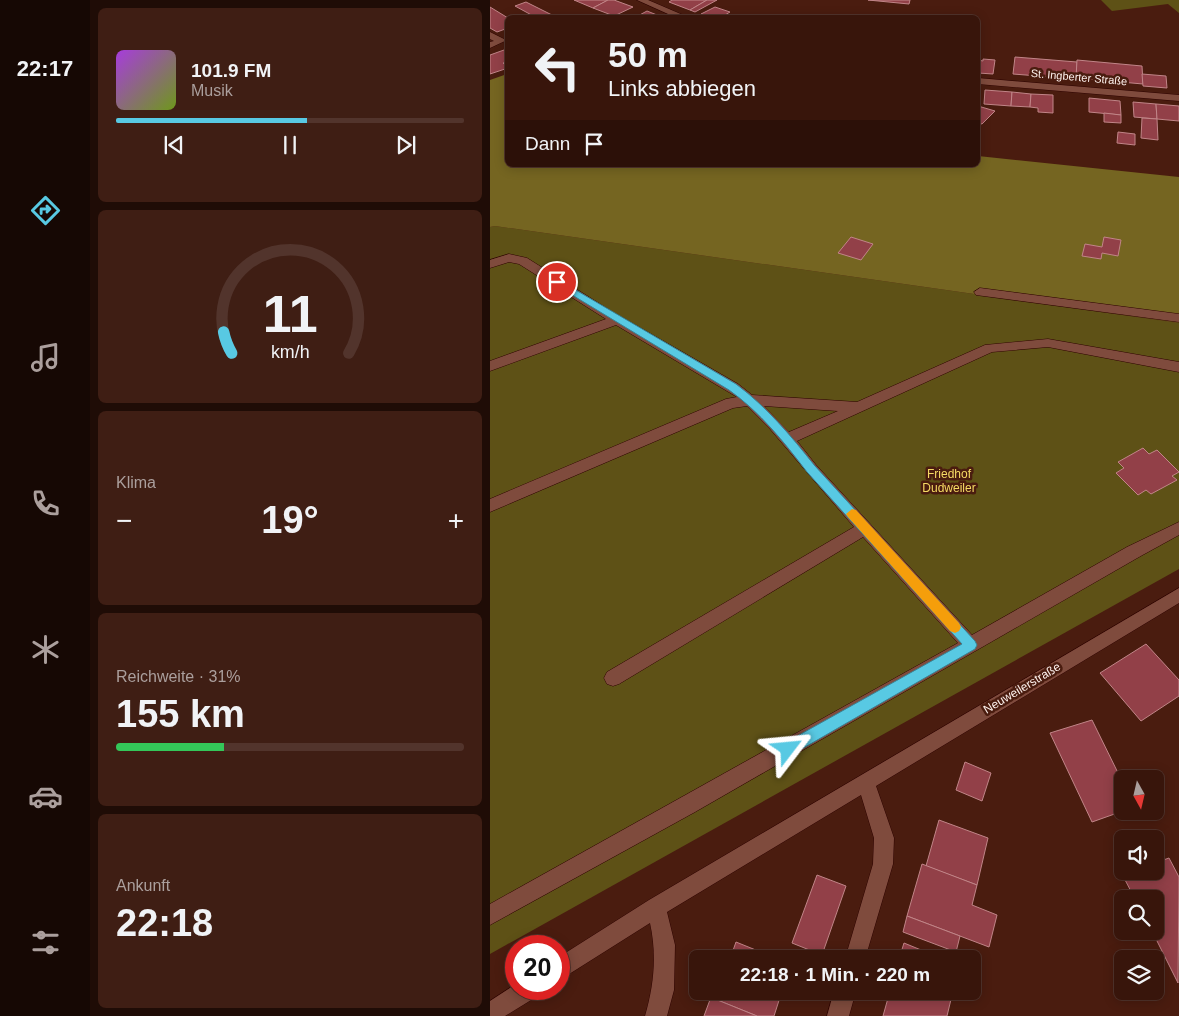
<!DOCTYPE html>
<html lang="de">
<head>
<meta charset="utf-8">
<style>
	body { margin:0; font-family:Arial,sans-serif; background:#3f1e14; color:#f1f3f6; height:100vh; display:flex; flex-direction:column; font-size:19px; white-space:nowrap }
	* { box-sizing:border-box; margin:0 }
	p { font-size:16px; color:#ab9f9d }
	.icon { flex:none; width:28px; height:28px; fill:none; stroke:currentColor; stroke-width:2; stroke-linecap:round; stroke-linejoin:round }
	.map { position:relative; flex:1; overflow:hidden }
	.drawer { display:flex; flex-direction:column; gap:8px; padding:8px; background:#1f0c06; width:400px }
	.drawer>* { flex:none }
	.top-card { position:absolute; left:15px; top:15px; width:475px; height:152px; border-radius:8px; box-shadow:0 2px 12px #0003,0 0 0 1px #52342c; background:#38150b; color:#f1f3f6; overflow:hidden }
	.needle { width:32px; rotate:172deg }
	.fabs { position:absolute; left:624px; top:770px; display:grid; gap:10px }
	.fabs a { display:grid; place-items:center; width:50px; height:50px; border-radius:8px; background:#38150b; box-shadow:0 2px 12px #0003,0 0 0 1px #52342c; font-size:25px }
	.speed { position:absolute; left:15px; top:935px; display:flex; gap:10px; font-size:25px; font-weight:700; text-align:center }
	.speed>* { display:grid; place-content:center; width:65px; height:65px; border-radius:50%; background:#38150b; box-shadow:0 2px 12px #0003,0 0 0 1px #52342c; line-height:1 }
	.speed .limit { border:8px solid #d22; background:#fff; color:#111 }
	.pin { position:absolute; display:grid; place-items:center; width:42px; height:42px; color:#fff; margin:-21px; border:2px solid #fff; border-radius:50%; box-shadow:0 1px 5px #0007 }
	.me { position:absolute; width:55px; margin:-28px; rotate:61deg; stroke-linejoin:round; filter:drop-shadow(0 0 4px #0008) }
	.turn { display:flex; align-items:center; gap:18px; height:105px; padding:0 20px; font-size:22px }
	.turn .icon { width:65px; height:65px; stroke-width:2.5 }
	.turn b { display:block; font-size:35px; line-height:42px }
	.then { display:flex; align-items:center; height:48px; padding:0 20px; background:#0003; gap:10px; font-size:19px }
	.big { font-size:38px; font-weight:700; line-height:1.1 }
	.drawer .widget { flex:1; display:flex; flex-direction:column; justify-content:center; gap:8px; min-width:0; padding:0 18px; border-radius:8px; background:#3f1e14 }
	.drawer .dial { align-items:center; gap:0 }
	.dial svg { height:130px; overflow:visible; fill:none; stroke:#52342c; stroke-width:7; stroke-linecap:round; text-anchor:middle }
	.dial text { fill:#f1f3f6; stroke:none }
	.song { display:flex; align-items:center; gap:15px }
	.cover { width:60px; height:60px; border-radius:8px; background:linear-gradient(135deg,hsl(280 70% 55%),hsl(80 70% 35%)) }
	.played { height:5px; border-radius:2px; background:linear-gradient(90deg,#58c9e3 55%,#52342c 55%) }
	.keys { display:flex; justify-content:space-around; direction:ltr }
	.heat { display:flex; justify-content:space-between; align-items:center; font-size:28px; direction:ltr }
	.charge { height:8px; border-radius:4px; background:linear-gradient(90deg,#34c759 31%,#52342c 0) }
	.trip { position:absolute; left:199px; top:950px; width:292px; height:50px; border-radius:8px; background:#38150b; box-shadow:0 2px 12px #0003,0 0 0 1px #52342c; font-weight:700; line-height:50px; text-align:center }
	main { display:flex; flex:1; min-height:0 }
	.tabs { display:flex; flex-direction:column; width:90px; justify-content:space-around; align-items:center; background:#160804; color:#ab9f9d }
	.tabs .icon { width:35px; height:35px }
	.tabs .current { color:#58c9e3 }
	.tabs b { font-size:22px; color:#f1f3f6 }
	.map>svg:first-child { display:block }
</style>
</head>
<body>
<main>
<nav class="tabs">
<b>22:17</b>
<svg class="icon current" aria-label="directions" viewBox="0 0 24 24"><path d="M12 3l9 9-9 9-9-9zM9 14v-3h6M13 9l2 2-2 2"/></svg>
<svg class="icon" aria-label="music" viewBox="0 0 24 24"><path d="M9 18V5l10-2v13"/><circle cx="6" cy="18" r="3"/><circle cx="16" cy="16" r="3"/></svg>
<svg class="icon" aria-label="phone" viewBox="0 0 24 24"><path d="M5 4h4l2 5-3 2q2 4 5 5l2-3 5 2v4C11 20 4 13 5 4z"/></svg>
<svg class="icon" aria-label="climate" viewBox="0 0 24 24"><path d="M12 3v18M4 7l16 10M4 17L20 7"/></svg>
<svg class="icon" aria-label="car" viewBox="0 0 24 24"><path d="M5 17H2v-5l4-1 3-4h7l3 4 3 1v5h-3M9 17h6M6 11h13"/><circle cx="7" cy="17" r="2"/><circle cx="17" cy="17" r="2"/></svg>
<svg class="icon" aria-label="filters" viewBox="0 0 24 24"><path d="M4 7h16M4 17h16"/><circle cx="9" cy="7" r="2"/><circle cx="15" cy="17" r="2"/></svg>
</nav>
<section class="drawer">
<div class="widget">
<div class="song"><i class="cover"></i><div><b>101.9 FM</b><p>Musik</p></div></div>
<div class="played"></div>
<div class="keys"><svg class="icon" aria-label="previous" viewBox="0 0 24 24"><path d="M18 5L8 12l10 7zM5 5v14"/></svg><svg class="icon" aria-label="pause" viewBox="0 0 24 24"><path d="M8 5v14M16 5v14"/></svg><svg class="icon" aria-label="next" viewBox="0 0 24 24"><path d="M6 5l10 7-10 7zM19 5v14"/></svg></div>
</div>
<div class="widget dial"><svg viewBox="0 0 100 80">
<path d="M14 69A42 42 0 1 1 86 69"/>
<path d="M14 69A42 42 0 0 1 9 56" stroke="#58c9e3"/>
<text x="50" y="56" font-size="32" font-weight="700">11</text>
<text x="50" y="72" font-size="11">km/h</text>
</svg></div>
<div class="widget"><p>Klima</p>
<div class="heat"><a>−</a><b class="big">19°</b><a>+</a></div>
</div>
<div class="widget"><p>Reichweite · 31%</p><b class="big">155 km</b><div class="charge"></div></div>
<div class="widget"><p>Ankunft</p><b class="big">22:18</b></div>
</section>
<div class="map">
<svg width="689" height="1016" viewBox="0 0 689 1016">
	<rect width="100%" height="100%" fill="#4a1c0f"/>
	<g fill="#5e5116">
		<path d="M611,0H689V13L678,4L622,11Z"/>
		<path d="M5,226L689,323V569L0,954V227Z"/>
	</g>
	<path fill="#756521" d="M17,74L18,165H488V156L689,177V323L5,226L0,227V80Z"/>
	<g fill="#924048" stroke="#c18588">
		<path d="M84,0H118L103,8Z"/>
		<path d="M118,0H124L143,7L124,16L103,8Z"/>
		<path d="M182,0H217L200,10L179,2Z"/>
		<path d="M217,0H227L205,12L200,10Z"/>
		<path d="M378,0H420L419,4Z"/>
		<path d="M36,2L68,18H47L25,6Z"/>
		<path d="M0,7L18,18V28L7,32L0,28Z"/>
		<path d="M225,7L240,12L230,18H219L211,14Z"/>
		<path d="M157,11L172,17L144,18Z"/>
		<path d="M14,50L18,53V61L13,63L18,68L0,74V55Z"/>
		<path d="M525,57L587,62L586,79L523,74Z"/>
		<path d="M493,59L505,60L503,74L488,73V60L493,61Z"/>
		<path d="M587,60L652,66L653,84L586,78Z"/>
		<path d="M652,74L676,76L677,88L653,86Z"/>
		<path d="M495,90L522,92L521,106L494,104Z"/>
		<path d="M522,92L541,94L540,107L521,106Z"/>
		<path d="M541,94L563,95V113L548,112V108L540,107Z"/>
		<path d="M599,98L630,101L631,115L599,112Z"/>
		<path d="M643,102L666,104L667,119L644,117Z"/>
		<path d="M666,104L689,106V121L667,119Z"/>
		<path d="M488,106L505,111L492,124L488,123Z"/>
		<path d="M614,113L631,115V123L614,122Z"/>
		<path d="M652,118L667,119L668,140L651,138Z"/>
		<path d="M628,132L645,134V145L627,143Z"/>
		<path d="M361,237L383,244L371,260L348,253Z"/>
		<path d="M614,237L631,240L628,256L612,253L611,259L592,256L595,244L612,247Z"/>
		<path d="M653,448L659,454L667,450L689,472L682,476L687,480L661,494L656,490L648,495L626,473L634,468L628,462Z"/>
		<path d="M656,644L689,680V696L651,721L610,673Z"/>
		<path d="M602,720L632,781L633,811L602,822L560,733Z"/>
		<path d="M475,762L501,773L492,801L466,790Z"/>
		<path d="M449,820L498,838L487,885L436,866Z"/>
		<path d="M679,858L689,877L688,983L662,931H665V899H645L633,876L645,871H665V863Z"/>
		<path d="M432,864L487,885L482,905L507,915L499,947L417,916Z"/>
		<path d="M327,875L356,886L332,955L302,943Z"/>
		<path d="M417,916L470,936L466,952L413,932Z"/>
		<path d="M246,942L288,959H240Z"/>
		<path d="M414,943L453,959H409Z"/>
		<path d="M228,991H292L284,1016H267L225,999Z"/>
		<path d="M400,991H463L457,1016H393Z"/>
		<path d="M221,997L225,999L267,1016H214Z"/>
	</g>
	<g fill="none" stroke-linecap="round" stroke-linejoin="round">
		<defs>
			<g id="service">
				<path d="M0,32L14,39L15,41L0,48V42L4,41L0,39Z"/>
				<path d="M19,254L37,258L121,311L248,384L262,395L367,402L495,345L558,339L689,362V372L558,347L502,352L307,441L326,465L482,635L637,547L689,522V535L649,557L205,812L0,925V904L468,643L373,537L129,684L123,686L117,684L114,678L117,672L364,527L280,429L257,406L243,408L0,512V499L236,399L247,397L126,325L0,371V361L116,319L29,264L19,262L0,268V260ZM274,406L348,411L299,432Z"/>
			</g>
			<g id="minor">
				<path d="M490,288L689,314V322L486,295L484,292Z"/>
				<path d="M689,588V603L386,786L404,838L403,864L375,959H355L383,864L384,838L371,795L177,912L185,945L184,990L177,1016H155C164,985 167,955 160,923L76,976L69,979V957L159,900Z"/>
				<path d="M26,984V989H49L46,997L15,1016H0V1001Z"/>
				<path d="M344,991H366L359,1016H337Z"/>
			</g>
			<g id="secondary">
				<path d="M147,0H158L200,18H187Z"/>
				<path d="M488,78L689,95V101L488,84Z"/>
			</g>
		</defs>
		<use href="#service" stroke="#2e0300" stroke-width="1"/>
		<use href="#minor" stroke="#2e0300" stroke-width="1"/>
		<use href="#secondary" stroke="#2e0300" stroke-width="1"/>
		<use href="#service" fill="#7f4b3d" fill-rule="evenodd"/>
		<use href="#minor" fill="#7f4b3d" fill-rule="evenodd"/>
		<use href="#secondary" fill="#7f4b3d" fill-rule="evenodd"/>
	</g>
	<path fill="#58c9e3" stroke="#398394" d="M67,279L246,384C277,407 301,436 325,466L485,641L487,645L485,649L303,754L298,756L293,754L291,749L293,744L472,644L317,472C294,442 270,412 239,390L64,284V280Z"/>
	<path fill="#f59e0b" d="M362,509L366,510L469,623L471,627L469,631L465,633L460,631L358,517L356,514Z"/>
	<g text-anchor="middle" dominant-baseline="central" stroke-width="5" stroke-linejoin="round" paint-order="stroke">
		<g font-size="11" fill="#fef2ee" stroke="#4a1c0f">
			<text transform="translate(589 77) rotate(5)">St. Ingberter Straße</text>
		</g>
		<g font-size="12" fill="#f6da64" stroke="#4a1c0f">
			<text x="459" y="474">Friedhof<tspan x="459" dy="14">Dudweiler</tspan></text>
		</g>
		<g font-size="12" fill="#fef2ee" stroke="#4a1c0f">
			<text transform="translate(532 688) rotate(-31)">Neuweilerstraße</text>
		</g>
	</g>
</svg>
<div class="fabs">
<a><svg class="needle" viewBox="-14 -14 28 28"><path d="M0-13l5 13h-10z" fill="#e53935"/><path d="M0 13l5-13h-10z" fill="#ab9f9d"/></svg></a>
<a><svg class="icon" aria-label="sound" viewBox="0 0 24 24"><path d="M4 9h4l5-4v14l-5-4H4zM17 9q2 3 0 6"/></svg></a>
<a><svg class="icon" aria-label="search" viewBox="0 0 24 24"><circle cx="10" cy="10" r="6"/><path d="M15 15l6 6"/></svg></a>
<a><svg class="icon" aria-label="layers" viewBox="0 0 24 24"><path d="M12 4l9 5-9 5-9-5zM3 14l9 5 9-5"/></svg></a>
</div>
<div class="speed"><div class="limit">20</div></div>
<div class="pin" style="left:67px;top:282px;background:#d93025"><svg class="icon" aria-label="arrive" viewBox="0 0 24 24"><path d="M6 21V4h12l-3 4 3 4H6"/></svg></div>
<svg class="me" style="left:298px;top:749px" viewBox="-20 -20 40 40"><path d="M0-17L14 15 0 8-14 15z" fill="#58c9e3" stroke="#fff" stroke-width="4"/></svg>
<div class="trip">22:18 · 1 Min. · 220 m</div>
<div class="top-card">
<div class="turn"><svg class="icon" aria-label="left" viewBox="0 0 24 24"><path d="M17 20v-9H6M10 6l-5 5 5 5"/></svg><div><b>50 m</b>Links abbiegen</div></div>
<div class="then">Dann<svg class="icon" aria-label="arrive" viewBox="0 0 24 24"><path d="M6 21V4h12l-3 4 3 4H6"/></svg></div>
</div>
</div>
</main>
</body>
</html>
